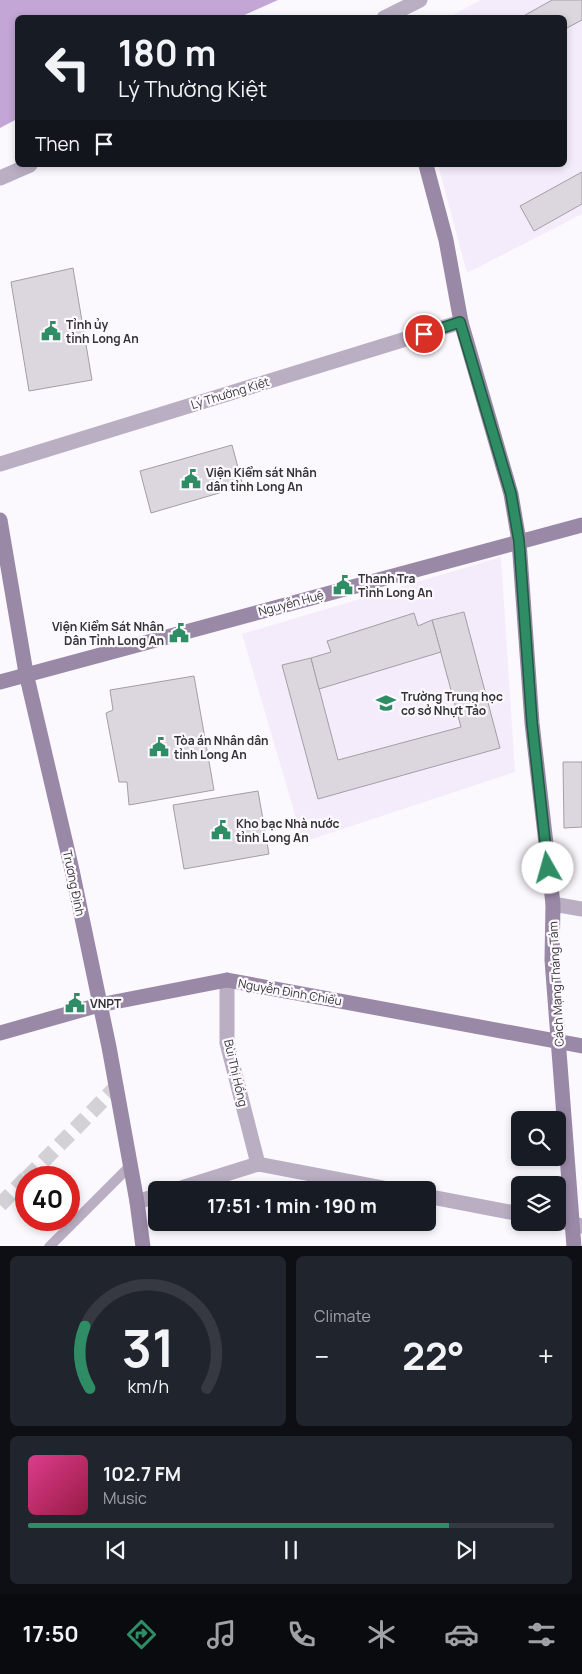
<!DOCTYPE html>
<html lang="en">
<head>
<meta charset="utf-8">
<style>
	body { margin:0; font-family:Manrope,sans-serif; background:#20242c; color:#f1f3f6; height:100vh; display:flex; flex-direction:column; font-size:19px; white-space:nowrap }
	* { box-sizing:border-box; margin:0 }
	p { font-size:16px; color:#9ea1a6 }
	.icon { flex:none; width:28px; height:28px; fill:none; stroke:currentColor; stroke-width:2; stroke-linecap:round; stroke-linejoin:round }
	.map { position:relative; height:1246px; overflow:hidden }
	.drawer { display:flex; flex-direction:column; gap:10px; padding:10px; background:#0d0f14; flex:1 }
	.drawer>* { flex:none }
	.guide { position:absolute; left:15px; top:15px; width:552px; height:152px; border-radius:8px; box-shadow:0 2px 8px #0003; background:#171b24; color:#f1f3f6; overflow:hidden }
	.fabs { position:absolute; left:511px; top:1111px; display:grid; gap:10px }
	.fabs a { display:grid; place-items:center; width:55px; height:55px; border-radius:8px; background:#171b24; box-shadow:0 2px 8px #0003; font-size:25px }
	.speed { position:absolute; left:15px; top:1166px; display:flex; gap:10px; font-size:25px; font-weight:700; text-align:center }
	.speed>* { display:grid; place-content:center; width:65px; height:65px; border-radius:50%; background:#171b24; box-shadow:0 2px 8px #0003; line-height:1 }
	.speed .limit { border:8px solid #d22; background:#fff; color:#111 }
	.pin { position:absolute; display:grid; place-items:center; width:42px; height:42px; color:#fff; margin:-21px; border:2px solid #fff; border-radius:50%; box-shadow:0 1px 5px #0007 }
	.me { position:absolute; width:55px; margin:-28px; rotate:353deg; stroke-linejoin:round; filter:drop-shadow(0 0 4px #0008) }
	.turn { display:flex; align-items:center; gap:18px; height:105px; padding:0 20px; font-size:22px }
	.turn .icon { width:65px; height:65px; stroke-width:2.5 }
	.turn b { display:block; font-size:35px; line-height:42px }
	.then { display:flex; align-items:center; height:48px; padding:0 20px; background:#0003; gap:10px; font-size:19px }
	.big { font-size:38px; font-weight:700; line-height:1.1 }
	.drawer .tile { flex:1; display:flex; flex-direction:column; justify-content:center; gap:8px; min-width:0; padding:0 18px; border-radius:8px; background:#20242c }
	.drawer .dial { align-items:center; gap:0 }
	.dial svg { height:130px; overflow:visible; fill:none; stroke:#363941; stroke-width:7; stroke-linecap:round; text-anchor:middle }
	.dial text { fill:#f1f3f6; stroke:none }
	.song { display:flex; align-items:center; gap:15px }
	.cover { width:60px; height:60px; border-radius:8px; background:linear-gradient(135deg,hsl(330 70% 55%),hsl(340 70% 35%)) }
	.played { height:5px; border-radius:2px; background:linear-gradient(90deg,#2f8d65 80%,#363941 80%) }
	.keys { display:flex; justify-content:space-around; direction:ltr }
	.heat { display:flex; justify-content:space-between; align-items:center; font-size:28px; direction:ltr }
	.drawer .tiles { flex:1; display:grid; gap:10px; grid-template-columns:1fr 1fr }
	.tile:last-child { grid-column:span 2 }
	.trip { position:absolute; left:148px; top:1181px; width:288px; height:50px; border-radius:8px; background:#171b24; box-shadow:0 2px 8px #0003; font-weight:700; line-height:50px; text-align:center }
	.dock { display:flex; height:80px; justify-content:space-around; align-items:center; background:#090b0e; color:#9ea1a6 }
	.dock .icon { width:35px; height:35px }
	.dock .on { color:#2f8d65 }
	.dock b { font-size:22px; color:#f1f3f6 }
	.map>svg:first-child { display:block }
</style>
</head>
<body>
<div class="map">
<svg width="582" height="1247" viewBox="0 0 582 1247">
	<rect width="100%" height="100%" fill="#fcf9fe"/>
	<g fill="#f4ecfb">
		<path d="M481,0H582V214L467,273L438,165H565V18L449,17Z"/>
		<path d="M501,557L515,772L303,842L242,634Z"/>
	</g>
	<path fill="#c3a6d6" d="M0,0H278L240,17L18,18L17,119L0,128Z"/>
	<g fill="#dcd7df" stroke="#a39ea6">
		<path d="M552,0H582V20L565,29V18H520Z"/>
		<path d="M582,172V204L534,231L520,206Z"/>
		<path d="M73,268L92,380L29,391L11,282Z"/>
		<path d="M232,445L243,486L151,513L140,471Z"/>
		<path d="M464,612L500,748L318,799L282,665L311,658L338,760L461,727L432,620Z"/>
		<path d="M414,613L418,626L432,620L441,652L319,689L311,658L331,652L327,641Z"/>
		<path d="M194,676L214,790L129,805L127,782H119L106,713L113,710L110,690Z"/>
		<path d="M563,762H582V827L564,828Z"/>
		<path d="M258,791L269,854L184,869L173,805Z"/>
	</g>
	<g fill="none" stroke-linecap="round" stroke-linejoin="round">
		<g stroke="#d4d1d6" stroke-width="15" stroke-dasharray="15 8" stroke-linecap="butt">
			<path d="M27,1178L116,1087"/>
			<path d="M0,1205L26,1178"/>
		</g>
		<path stroke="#baaec3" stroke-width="10" d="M49,1247L130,1166"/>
		<g stroke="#baaec3" stroke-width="15">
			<path d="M384,18L420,0"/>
			<path d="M0,178L30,165"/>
			<path d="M0,464L461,322"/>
			<path d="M553,904L582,909"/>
			<path d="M227,980V1043L258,1164"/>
			<path d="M175,1190L258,1164L394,1190"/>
			<path d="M426,1196L520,1214"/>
			<path d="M137,1202L156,1196"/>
			<path d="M558,1221L582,1226"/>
		</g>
		<g stroke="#9a88a7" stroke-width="15">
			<path d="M426,165L446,240L461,322L511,494L519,541L532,723L553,904L552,960L574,1247"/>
			<path d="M0,520L26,673L72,870L109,1047L137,1202L143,1247"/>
			<path d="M0,682L582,525"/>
			<path d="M0,1033L99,1005L227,980L582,1046"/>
		</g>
	</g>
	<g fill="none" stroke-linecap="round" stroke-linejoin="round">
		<defs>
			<path id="route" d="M424,334L460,322L511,494L519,541L532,723L548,868"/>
		</defs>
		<use href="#route" stroke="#1f5c42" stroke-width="12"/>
		<use href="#route" stroke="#2f8d65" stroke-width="9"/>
	</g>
	<defs>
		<symbol id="civic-bare" viewBox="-9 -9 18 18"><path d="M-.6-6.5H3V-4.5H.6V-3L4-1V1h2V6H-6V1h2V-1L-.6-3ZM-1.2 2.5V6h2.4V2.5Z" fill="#2f8d65" stroke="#fcf9fe" stroke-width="2.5" paint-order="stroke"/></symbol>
		<symbol id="school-bare" viewBox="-9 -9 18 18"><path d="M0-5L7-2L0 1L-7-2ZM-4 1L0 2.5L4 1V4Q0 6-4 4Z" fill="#2f8d65" stroke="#fcf9fe" stroke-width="2.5" paint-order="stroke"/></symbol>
	</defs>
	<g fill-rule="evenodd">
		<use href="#civic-bare" x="37" y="317" width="28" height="28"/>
		<use href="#civic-bare" x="177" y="465" width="28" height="28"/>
		<use href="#civic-bare" x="329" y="571" width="28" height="28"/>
		<use href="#civic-bare" x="165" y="619" width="28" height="28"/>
		<use href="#school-bare" x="372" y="689" width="28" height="28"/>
		<use href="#civic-bare" x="145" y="733" width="28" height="28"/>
		<use href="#civic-bare" x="207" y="816" width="28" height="28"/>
		<use href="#civic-bare" x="61" y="989" width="28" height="28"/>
	</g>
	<g text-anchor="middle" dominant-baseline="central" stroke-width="4.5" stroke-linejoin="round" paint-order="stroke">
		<g font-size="12" font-weight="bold" fill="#353336" stroke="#fcf9fe" text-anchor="start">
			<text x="66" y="324">Tỉnh ủy<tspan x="66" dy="14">tỉnh Long An</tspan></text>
			<text x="206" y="472">Viện Kiểm sát Nhân<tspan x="206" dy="14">dân tỉnh Long An</tspan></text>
			<text x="358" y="578">Thanh Tra<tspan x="358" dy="14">Tỉnh Long An</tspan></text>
			<text x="164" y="626" text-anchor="end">Viện Kiểm Sát Nhân<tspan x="164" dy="14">Dân Tỉnh Long An</tspan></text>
			<text x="401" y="696">Trường Trung học<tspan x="401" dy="14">cơ sở Nhựt Tảo</tspan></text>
			<text x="174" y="740">Tòa án Nhân dân<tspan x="174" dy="14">tỉnh Long An</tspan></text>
			<text x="236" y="823">Kho bạc Nhà nước<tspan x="236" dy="14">tỉnh Long An</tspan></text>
			<text x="90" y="1003">VNPT</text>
		</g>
		<g font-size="12" fill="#353336" stroke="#fcf9fe">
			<text transform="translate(230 393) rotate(-17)">Lý Thường Kiệt</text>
			<text transform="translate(291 603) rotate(-15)">Nguyễn Huệ</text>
			<text transform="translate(74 883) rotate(78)">Trương Định</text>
			<text transform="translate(556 984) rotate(-93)">Cách Mạng Tháng Tám</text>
			<text transform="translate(290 992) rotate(10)">Nguyễn Đình Chiểu</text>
			<text transform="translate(236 1073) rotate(77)">Bùi Thị Hồng</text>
		</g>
	</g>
</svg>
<div class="fabs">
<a><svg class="icon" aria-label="search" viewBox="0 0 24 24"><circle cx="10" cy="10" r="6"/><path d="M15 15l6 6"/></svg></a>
<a><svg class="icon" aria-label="layers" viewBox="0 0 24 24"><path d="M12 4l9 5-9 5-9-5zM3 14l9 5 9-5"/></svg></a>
</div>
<div class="speed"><div class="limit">40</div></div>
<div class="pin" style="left:424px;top:334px;background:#d93025"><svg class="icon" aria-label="arrive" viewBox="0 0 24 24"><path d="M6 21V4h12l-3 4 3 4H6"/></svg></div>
<svg class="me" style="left:548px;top:868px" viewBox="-20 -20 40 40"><circle r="19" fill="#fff"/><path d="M0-13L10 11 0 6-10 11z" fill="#2f8d65"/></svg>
<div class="trip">17:51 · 1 min · 190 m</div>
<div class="guide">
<div class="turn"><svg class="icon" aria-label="left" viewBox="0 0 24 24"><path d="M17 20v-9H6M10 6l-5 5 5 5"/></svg><div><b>180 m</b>Lý Thường Kiệt</div></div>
<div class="then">Then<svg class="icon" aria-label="arrive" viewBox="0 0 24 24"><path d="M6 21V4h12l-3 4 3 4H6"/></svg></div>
</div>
</div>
<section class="drawer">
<div class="tiles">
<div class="tile dial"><svg viewBox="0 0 100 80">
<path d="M14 69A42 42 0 1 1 86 69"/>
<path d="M14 69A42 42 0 0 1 11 31" stroke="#2f8d65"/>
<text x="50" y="56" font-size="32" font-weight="700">31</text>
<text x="50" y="72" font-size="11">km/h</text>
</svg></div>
<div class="tile"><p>Climate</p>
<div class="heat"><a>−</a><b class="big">22°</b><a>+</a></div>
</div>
<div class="tile">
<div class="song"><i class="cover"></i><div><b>102.7 FM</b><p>Music</p></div></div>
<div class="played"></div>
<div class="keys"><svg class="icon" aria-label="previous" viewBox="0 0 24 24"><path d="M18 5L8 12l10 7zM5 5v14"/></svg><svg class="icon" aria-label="pause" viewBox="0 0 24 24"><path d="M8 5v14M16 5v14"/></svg><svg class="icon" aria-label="next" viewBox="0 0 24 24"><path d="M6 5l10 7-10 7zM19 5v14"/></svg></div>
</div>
</div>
</section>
<nav class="dock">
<b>17:50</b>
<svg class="icon on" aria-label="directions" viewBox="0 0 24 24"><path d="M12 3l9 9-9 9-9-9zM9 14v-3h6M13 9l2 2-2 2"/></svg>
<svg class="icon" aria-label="music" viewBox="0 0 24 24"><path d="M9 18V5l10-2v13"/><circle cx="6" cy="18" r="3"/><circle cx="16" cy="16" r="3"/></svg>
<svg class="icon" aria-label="phone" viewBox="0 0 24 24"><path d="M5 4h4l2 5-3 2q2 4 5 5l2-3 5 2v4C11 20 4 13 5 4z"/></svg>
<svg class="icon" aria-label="climate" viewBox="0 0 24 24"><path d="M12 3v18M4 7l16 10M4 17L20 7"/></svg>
<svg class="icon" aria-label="car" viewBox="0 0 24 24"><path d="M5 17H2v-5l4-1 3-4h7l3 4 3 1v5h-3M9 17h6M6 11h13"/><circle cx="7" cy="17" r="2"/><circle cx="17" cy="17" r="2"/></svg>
<svg class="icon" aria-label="filters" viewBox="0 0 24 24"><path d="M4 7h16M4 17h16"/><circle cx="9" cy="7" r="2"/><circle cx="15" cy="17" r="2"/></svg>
</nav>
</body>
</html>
